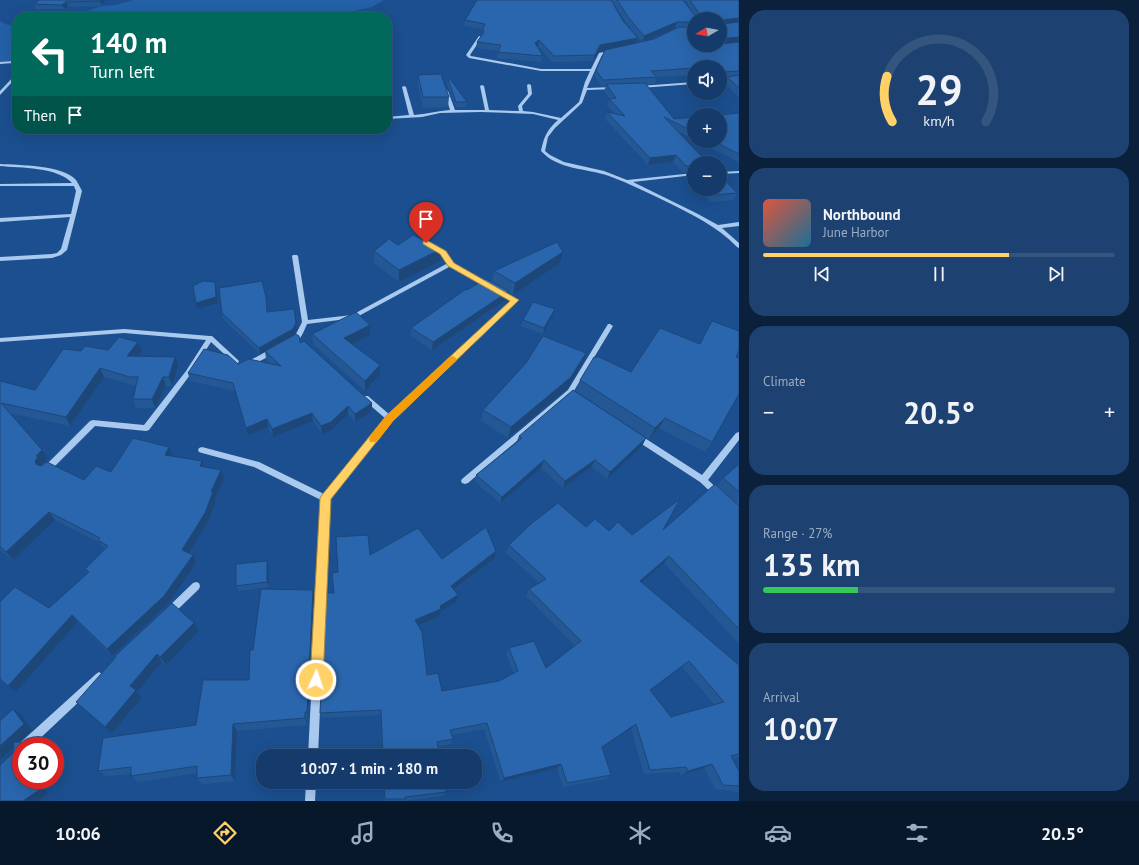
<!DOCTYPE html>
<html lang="en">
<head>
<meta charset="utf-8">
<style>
	body { margin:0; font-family:"PT Sans",sans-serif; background:#1d4271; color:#f1f3f6; height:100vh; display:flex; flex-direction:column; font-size:15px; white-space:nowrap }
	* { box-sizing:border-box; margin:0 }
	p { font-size:13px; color:#9dadc1 }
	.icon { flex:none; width:22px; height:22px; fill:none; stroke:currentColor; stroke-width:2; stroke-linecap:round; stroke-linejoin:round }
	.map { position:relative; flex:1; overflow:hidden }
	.details { display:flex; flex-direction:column; gap:10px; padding:10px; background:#0b203b; width:400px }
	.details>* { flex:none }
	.banner { position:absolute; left:12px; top:12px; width:380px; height:122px; border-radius:16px; box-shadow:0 4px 16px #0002,0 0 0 1px #33557e; background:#00695c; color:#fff; overflow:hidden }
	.needle { width:26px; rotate:260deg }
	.buttons { position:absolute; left:687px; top:12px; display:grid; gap:8px }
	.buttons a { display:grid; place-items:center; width:40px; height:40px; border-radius:50%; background:#143b6b; box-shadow:0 4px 16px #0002,0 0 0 1px #33557e; font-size:20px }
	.speed { position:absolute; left:12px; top:737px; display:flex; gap:8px; font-size:20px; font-weight:700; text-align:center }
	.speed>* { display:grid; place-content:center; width:52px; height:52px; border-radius:50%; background:#143b6b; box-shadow:0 4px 16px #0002,0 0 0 1px #33557e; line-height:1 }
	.speed .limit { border:6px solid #d22; background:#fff; color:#111 }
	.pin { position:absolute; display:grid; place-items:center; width:34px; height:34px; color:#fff; margin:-41px -17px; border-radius:50% 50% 50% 0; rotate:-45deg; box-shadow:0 0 4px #0007 }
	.pin .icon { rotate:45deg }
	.me { position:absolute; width:44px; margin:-22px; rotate:3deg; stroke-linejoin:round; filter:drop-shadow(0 0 3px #0008) }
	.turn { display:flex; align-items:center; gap:14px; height:84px; padding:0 12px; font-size:18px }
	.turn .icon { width:52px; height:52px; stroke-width:2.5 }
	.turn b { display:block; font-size:28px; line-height:34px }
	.then { display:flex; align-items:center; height:38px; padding:0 12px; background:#0003; gap:8px; font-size:15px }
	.big { font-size:30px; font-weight:700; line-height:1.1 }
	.details .widget { flex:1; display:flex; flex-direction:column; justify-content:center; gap:6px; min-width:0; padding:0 14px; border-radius:16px; background:#1d4271 }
	.details .dial { align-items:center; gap:0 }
	.dial svg { height:104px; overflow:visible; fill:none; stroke:#33557e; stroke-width:7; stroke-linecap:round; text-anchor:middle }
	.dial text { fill:#f1f3f6; stroke:none }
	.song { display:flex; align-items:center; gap:12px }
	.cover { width:48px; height:48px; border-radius:6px; background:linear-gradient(135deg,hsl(10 70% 55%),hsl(200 70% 35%)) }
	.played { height:4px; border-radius:2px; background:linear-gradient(90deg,#ffd166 70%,#33557e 70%) }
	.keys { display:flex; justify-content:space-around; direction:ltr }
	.heat { display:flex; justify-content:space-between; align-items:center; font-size:22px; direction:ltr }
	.charge { height:6px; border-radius:3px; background:linear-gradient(90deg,#34c759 27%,#33557e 0) }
	.trip { position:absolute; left:256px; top:749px; width:226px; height:40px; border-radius:16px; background:#143b6b; box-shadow:0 4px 16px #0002,0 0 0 1px #33557e; font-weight:700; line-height:40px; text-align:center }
	.tab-bar { display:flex; height:64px; justify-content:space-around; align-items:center; background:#08182b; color:#9dadc1 }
	.tab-bar .icon { width:28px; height:28px }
	.tab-bar .current { color:#ffd166 }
	.tab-bar b { font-size:18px; color:#f1f3f6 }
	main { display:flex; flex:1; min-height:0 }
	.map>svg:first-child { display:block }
</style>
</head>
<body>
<main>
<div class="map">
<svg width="739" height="801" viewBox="0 0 739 801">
	<rect width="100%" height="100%" fill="#1b4f8f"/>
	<g fill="#2461a8">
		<path d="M133,0H384L372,7L326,17H68L102,6L115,5Z"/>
		<path d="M0,21L5,24L17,27V65L0,63Z"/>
	</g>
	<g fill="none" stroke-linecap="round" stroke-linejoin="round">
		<g fill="#a9c9ee" fill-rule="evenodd">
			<path d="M479,36L482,37L470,55L471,56L541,69H591L599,53L614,50V52L602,55L587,88L614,87L616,88L614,89L587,90L582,103L555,128L548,137L545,151L550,155L564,162L604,171L627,180L694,173V175L633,182L696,213L718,225L739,222V226L722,228L739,243V248L737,247C717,226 691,214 665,201C646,192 628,183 609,176C586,168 558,170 541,151C544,136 547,130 558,120L533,114L481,112L440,113L422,117L387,119V117L409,115L402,87L404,86L406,87L414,115C426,114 438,111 450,110L444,91L446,90L448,91L455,110H485L480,86L482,85L484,86L489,110L519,111L518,106L528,94L527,85L529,84L531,85L532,94L522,106L523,111L533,112L561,118L579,102L585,82L590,71H541L469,58L466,55Z"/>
			<path d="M14,61L17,64L16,71L17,77L0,95V91L15,75L12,71L13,64L12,63L0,64V62Z"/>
			<path d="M739,78V80L720,82V80Z"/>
			<path d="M694,82V84L640,88L638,87L640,86Z"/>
			<path d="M0,164C18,165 63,165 76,180C78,183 80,187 82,191L67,250L61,255L52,258L0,261V257L52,254L57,253L61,249L70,217L0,222V218L71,214L76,191L74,186H0V184L72,183C58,167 20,168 0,166Z"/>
			<path d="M739,171V173L720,174V172Z"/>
			<path d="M434,245L445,252L453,263L490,284V286H486L451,266L355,318L307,324C303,333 300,344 289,343L288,341L295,336L302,322L292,256L293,255H297L298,256L308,320L352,315L448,263L441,254L432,248L431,247Z"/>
			<path d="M499,289L519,300L393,421L329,499L318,756H308L321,500L254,467L202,453L199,452L198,450L199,448L202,447L259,462L324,494L386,419L364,400L363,398L364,396H368L390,415L512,300L497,292L496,291Z"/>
			<path d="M608,324H610L613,326L572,394L468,483L465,484L462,483L461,481L462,479L568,390Z"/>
			<path d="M124,329L210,336H212L239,361L238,363H234L211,342L190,375L149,430L146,431L95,426L49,472L46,473L43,472L42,470L43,468L90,421L93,420L144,425L186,371L206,340L124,333L0,342V338Z"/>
			<path d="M271,349H273L276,351L275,353L249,367H245L244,365L245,363Z"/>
			<path d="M739,432V440L708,480L721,492L722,494L721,496L718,497L715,496L700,482L634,439L633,437L634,435H640L702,475L736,433Z"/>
			<path d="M196,582L199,583L200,586L199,589L172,615L169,616L166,615L165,612L166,609L193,583Z"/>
			<path d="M99,672L102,674L104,677L102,680L32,746H21V749L20,746L21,742L96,674Z"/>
			<path d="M306,782H316L315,801H305Z"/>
		</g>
	</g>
	<g fill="#245895" fill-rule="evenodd">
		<path d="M105,0L102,6L68,7V6L64,9H36L34,4Z"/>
		<path d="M477,0H683L692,11L685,0H739V97L724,83L726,78L720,79V67H694V75L657,77L655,84H646L674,119L694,117V140L679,132L694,163V184L688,177L690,172L683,173L673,162L648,165L605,119L607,112L615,114L607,106L609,99H610L604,91L606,86H601L595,76L596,70L605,50L599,52L593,61L552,62L538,46L543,56L541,62L497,58L498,51L476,48L477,42L482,35L483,29L464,26L465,20ZM612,1L627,24L642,42L636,43L638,38L623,21ZM720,19V45H694V22ZM675,28H677L654,39L645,41Z"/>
		<path d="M418,75L449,97L448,107L423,108L418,85Z"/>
		<path d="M448,79L467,102L466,107H456L447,84Z"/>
		<path d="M739,113V162L696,141H720Z"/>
		<path d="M698,189H720L737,193L734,200L710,202Z"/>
		<path d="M374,251L440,261L399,282L374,263Z"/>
		<path d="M560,263L513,295L508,292L507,299L432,350L411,336V328L467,290L492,282L494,271Z"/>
		<path d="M267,303V312L296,323L297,329L294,335L300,343L372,403V411L355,422L348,414L332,430L322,434L313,421L273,437L268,427L248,435L235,391L190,381L188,373L238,364H271L266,359L265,351L260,354L223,319L222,313Z"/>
		<path d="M553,315L543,334L521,326L523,320Z"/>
		<path d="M712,321L736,357L739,358V395H738L712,442L705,452L659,428L649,439L576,391L580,380L631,372L700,344Z"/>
		<path d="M370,325V335L352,344L380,365V374L365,391L313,344L312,334Z"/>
		<path d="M108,350L142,351L138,356L178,366L172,386H166L155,408H136L133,399L136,386L104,377L70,426L9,413L48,459L42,464L43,465L84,480L111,472L173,456L202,461L204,467L224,479L215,498L216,501L208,522L189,553L193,555L196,563L168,604L112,656L78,622L16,692L0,680L49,608L87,573L85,569L104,549L103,548L100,543L55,520L13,560L0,550V381L35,390L81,351Z"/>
		<path d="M586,353L582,365L567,389L508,438L481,421L483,410Z"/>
		<path d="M519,436L646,438L642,446L607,479L591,467L563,488L541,468L500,503L475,482L476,475L517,441Z"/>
		<path d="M739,464V644L664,563L642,582L739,665V757L732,759L739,771V792L715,789L704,768L681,775L679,772L644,774L631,729L602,749L611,775L606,779L563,787L557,768L501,782L484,729L452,735L453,739L451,744L438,746L440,756H382L381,715L321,718L320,713L334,593L338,572L370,555L442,559H494L454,590L458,595L456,602L441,611L440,616L418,625L427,675L442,691L499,681L514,673L506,654L509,648L546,668L575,646L526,596L529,589L539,583L506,553L509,545L586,527L632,535L663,530L717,486L723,478ZM682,667L714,704L671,717L650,691Z"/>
		<path d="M267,561L268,566L269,587L238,591L236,586Z"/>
		<path d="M314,600L308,719H306L307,725L237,731L235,781L202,784L197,778V773L138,782L131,776V774L106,776L98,771L196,725L249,680L253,650Z"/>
		<path d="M194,623L199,631L166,665L162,662L137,692L142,698L112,733L76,702Z"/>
		<path d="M384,782H444L446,792L444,796L405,801H384Z"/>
	</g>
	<g fill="#1d4779">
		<path d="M101,0H105L102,6L100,1Z"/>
		<path d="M67,1L66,2L68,6L64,9L62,5Z"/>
		<path d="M739,18V24L720,25L722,20Z"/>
		<path d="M677,22L675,28L643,42L644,36Z"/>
		<path d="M739,37V43L720,45V39Z"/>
		<path d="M638,38L636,44L599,52L593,61L595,55L600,45Z"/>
		<path d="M539,40L538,46L534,49L535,43Z"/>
		<path d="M676,155L673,162L648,165L650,158Z"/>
		<path d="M441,249L440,261L399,282V270Z"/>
		<path d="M563,252L560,263L513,295L515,283Z"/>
		<path d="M215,282L216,288L218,303L197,309L196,303Z"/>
		<path d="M509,291L507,299L432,350L433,342Z"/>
		<path d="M555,309L553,315L543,334L544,328Z"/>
		<path d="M296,323L297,329L294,335L260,354L259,348Z"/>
		<path d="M370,325V335L345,348L344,338Z"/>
		<path d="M138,342L142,351L131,365L127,356Z"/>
		<path d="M586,353L582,365L567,389L508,438L511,427Z"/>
		<path d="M175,357L178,366L172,386L169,377Z"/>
		<path d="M380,365V374L365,391V381Z"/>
		<path d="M100,368L104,377L70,426L66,417Z"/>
		<path d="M163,377L166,386L155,408L152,399Z"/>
		<path d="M372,403V411L355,422V414Z"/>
		<path d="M348,406V414L332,430L322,434L321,426Z"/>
		<path d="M312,413L313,421L273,437L272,429Z"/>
		<path d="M665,418L659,428L649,439L655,428Z"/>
		<path d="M267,419L268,427L248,435L246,428Z"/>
		<path d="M646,438L642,446L607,479L610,472Z"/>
		<path d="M169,447L173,456L165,455Z"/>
		<path d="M42,450L48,459L42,464L43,465L41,469L36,464L35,461L36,456Z"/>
		<path d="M544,460L541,468L500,503L502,497Z"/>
		<path d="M595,460L591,467L563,488L565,481Z"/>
		<path d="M202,461L205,470L200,466Z"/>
		<path d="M221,470L224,479L215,498L216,501L208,522L186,558L182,550Z"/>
		<path d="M49,512L55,520L13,560L6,552Z"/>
		<path d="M496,551L494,559L449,593L451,586Z"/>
		<path d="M193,555L196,563L168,604L112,656L107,649Z"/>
		<path d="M669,556L664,563L635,588L640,581Z"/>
		<path d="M267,561L268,566L269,587L267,582Z"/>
		<path d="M313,590L314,600L308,719L307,712Z"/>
		<path d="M458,595L456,602L441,611L440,616L414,627L415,620Z"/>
		<path d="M72,615L78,622L16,692L8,686Z"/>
		<path d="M194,623L199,631L166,665L160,657Z"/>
		<path d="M157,654L162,662L137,692L142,698L112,733L105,727L130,686Z"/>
		<path d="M689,661L682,667L644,695L650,690Z"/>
		<path d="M13,709L21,715L32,730L0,760V746Z"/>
		<path d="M305,712L306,719L307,725L305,718Z"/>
		<path d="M233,724L237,731L235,781L231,775Z"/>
		<path d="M636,724L631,729L596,752L602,747Z"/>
		<path d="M21,742L27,746H22Z"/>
		<path d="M561,764L557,768L501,782L504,778Z"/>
		<path d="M712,764L704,768L681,775L688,771Z"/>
		<path d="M35,780H41L47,794L38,801H23Z"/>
	</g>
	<g fill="#2a66ad" stroke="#1d4779" fill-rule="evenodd">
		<path d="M39,0H101L100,1L66,2L67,1L62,5L34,4Z"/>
		<path d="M477,0H611L623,21L638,38L600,45L595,55L554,56L539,40L535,43L543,56L498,52L501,45L477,42L484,32L483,29L485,24L465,20Z"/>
		<path d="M617,0H683L696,17L698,12L690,0H739V18L722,20L721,23L722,24L739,22V37L720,39V19H694V22H677L644,36L629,18Z"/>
		<path d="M679,27H694V45H720V44L739,42V71L722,72L720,71V67H694V68L651,71L657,77L603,80L596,70L605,50L654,39Z"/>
		<path d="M441,74L449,97H423L418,75Z"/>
		<path d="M739,75V88L727,77Z"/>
		<path d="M448,79H450L467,102H456Z"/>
		<path d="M645,83L674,119L694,117V132L664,117L708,163H694V165L686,166L676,155L650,158L607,112L625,116L609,99L616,98L606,84Z"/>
		<path d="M739,113V154L713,141H720V115H719Z"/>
		<path d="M690,170H694V174Z"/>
		<path d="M720,175L737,193L714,195L708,189H720Z"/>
		<path d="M413,235L441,249L399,270L374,251L389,239L398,245Z"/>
		<path d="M557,242L563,252L515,283L494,271Z"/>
		<path d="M486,279L509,291L433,342L411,328L466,289L467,290Z"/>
		<path d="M203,281L215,282L216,297L196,303L193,286Z"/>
		<path d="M262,281L266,297L267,312L294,309L296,323L293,329L259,348L222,313L219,288Z"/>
		<path d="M533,302L555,309L544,328L523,320Z"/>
		<path d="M356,312L370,325L344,338L380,365L365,381L312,334Z"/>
		<path d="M712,321L739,331V350L736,357L739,358V394L712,442L665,418L655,428L580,380L594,357L596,358L597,356L631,372L660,328L700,344Z"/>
		<path d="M296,334L299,336L300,343L304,341L372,403L355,414L348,406L331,422L321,426L312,413L272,429L267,419L246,428L233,383L188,373L204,349L228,355L238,364L249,359L281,366L265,351Z"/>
		<path d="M543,336L586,353L571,377L511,427L483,410L526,363Z"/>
		<path d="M119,337L138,342L127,356L175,357L169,377H163L152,399H133L138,377H130L100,368L66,417L1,403L42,450L36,456L38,457L35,461L36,464L41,466L47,462L84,480L96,466L111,472L133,438L169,447L165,455L202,461L200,466L221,470L211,492H213L205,513L182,550L193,555L164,596L107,649L72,615L8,686L0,679V602L15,587L49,608L89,572L85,569L108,546L98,540L100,538L49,512L6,552L0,547V381L35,390L63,349L81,351L85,346L108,350Z"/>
		<path d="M573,390L646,438L610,472L595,460L565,481L544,460L502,497L476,475L522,438L519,436Z"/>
		<path d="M739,464V492L723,478Z"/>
		<path d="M715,484L739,506V629L669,556L640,581L739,665V754L731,756L739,771V786L723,785L712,764L688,771L686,767L650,770L636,724L602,747L611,775L567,783L561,764L504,778L487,723L450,730L453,739L437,742L440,756H383L381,710L320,713L325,593H334L332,573L338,572L336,537L368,535L370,555L418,528L442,559L486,527L496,551L451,586L458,595L440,606L441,609L415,620L422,632L427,675L438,673L442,691L499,681L518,671L509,648L534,641L546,668L581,641L529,589L546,579L509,545L532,523L558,503L586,527L595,519L609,531L618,522L632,535L680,499L663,530ZM689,661L724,702L671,717L650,690Z"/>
		<path d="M267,561V582L236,586V564Z"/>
		<path d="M261,589L313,590L307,712H305V718L233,724L231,775L197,778V766L131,776V767L98,771L103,738L196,725L203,680H249L250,650H253Z"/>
		<path d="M172,603L194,623L160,657L157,654L130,686L136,690L105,727L76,702L116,657L115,656Z"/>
		<path d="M13,709L24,724L0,746V721Z"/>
		<path d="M14,742H21L22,746H21V780H35L39,790L23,801H0V765L13,753Z"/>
		<path d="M384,782H444L446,792L405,797L406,799H385Z"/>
	</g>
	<path fill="#ffd166" stroke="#a68842" d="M423,241H428L446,251L454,263L519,300L393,421L331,499L323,680L321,685L316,686L312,685L310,680L320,498L322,495L386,416L510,301L448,266L440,254L423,244Z"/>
	<path fill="#f59e0b" d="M453,356L457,359L456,361L393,421L377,442H370L369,439L370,436L386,416L450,357Z"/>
</svg>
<div class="buttons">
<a><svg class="needle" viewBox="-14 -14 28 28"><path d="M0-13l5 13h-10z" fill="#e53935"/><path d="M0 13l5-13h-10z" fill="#9dadc1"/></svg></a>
<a><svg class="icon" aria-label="sound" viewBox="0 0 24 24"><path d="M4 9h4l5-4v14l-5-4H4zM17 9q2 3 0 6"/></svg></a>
<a>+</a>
<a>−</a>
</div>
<div class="speed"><div class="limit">30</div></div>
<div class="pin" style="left:426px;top:243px;background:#d93025"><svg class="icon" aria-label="arrive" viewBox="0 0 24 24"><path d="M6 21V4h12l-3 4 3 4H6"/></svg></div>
<svg class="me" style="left:316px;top:680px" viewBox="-20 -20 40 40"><circle r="17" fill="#ffd166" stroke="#fff" stroke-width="3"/><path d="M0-11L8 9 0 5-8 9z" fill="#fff"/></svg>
<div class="trip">10:07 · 1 min · 180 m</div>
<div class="banner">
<div class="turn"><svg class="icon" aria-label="left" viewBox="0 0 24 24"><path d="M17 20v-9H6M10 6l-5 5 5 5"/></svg><div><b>140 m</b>Turn left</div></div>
<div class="then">Then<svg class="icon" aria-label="arrive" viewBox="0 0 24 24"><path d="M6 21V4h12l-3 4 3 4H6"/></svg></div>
</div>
</div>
<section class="details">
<div class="widget dial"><svg viewBox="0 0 100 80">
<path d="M14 69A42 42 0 1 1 86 69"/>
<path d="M14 69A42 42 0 0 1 10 34" stroke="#ffd166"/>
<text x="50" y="56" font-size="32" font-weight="700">29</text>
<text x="50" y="72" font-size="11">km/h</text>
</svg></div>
<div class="widget">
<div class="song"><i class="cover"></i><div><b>Northbound</b><p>June Harbor</p></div></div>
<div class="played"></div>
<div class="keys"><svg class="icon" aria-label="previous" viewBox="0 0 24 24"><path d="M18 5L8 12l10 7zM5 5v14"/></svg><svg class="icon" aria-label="pause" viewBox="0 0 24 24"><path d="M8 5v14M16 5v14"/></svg><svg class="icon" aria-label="next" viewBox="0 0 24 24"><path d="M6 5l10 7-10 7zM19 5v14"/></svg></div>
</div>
<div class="widget"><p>Climate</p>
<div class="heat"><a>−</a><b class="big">20.5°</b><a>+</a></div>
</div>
<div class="widget"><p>Range · 27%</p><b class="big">135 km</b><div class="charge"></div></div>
<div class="widget"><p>Arrival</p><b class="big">10:07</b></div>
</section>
</main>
<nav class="tab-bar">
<b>10:06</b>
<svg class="icon current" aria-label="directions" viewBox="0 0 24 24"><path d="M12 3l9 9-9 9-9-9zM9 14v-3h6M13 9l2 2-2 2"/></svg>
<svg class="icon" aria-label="music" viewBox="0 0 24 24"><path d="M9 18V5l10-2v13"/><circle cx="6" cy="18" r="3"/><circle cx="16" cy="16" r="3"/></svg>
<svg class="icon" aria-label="phone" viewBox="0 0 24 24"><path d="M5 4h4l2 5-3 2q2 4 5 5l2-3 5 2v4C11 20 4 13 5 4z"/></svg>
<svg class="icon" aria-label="climate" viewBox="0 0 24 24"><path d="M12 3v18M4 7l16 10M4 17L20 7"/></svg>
<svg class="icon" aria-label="car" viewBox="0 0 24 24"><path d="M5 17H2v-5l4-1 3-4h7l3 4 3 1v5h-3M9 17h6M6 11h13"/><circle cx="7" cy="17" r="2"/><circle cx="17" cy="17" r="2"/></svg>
<svg class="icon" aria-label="filters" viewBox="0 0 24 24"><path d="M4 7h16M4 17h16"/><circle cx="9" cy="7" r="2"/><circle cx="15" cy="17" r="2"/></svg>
<b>20.5°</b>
</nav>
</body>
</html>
